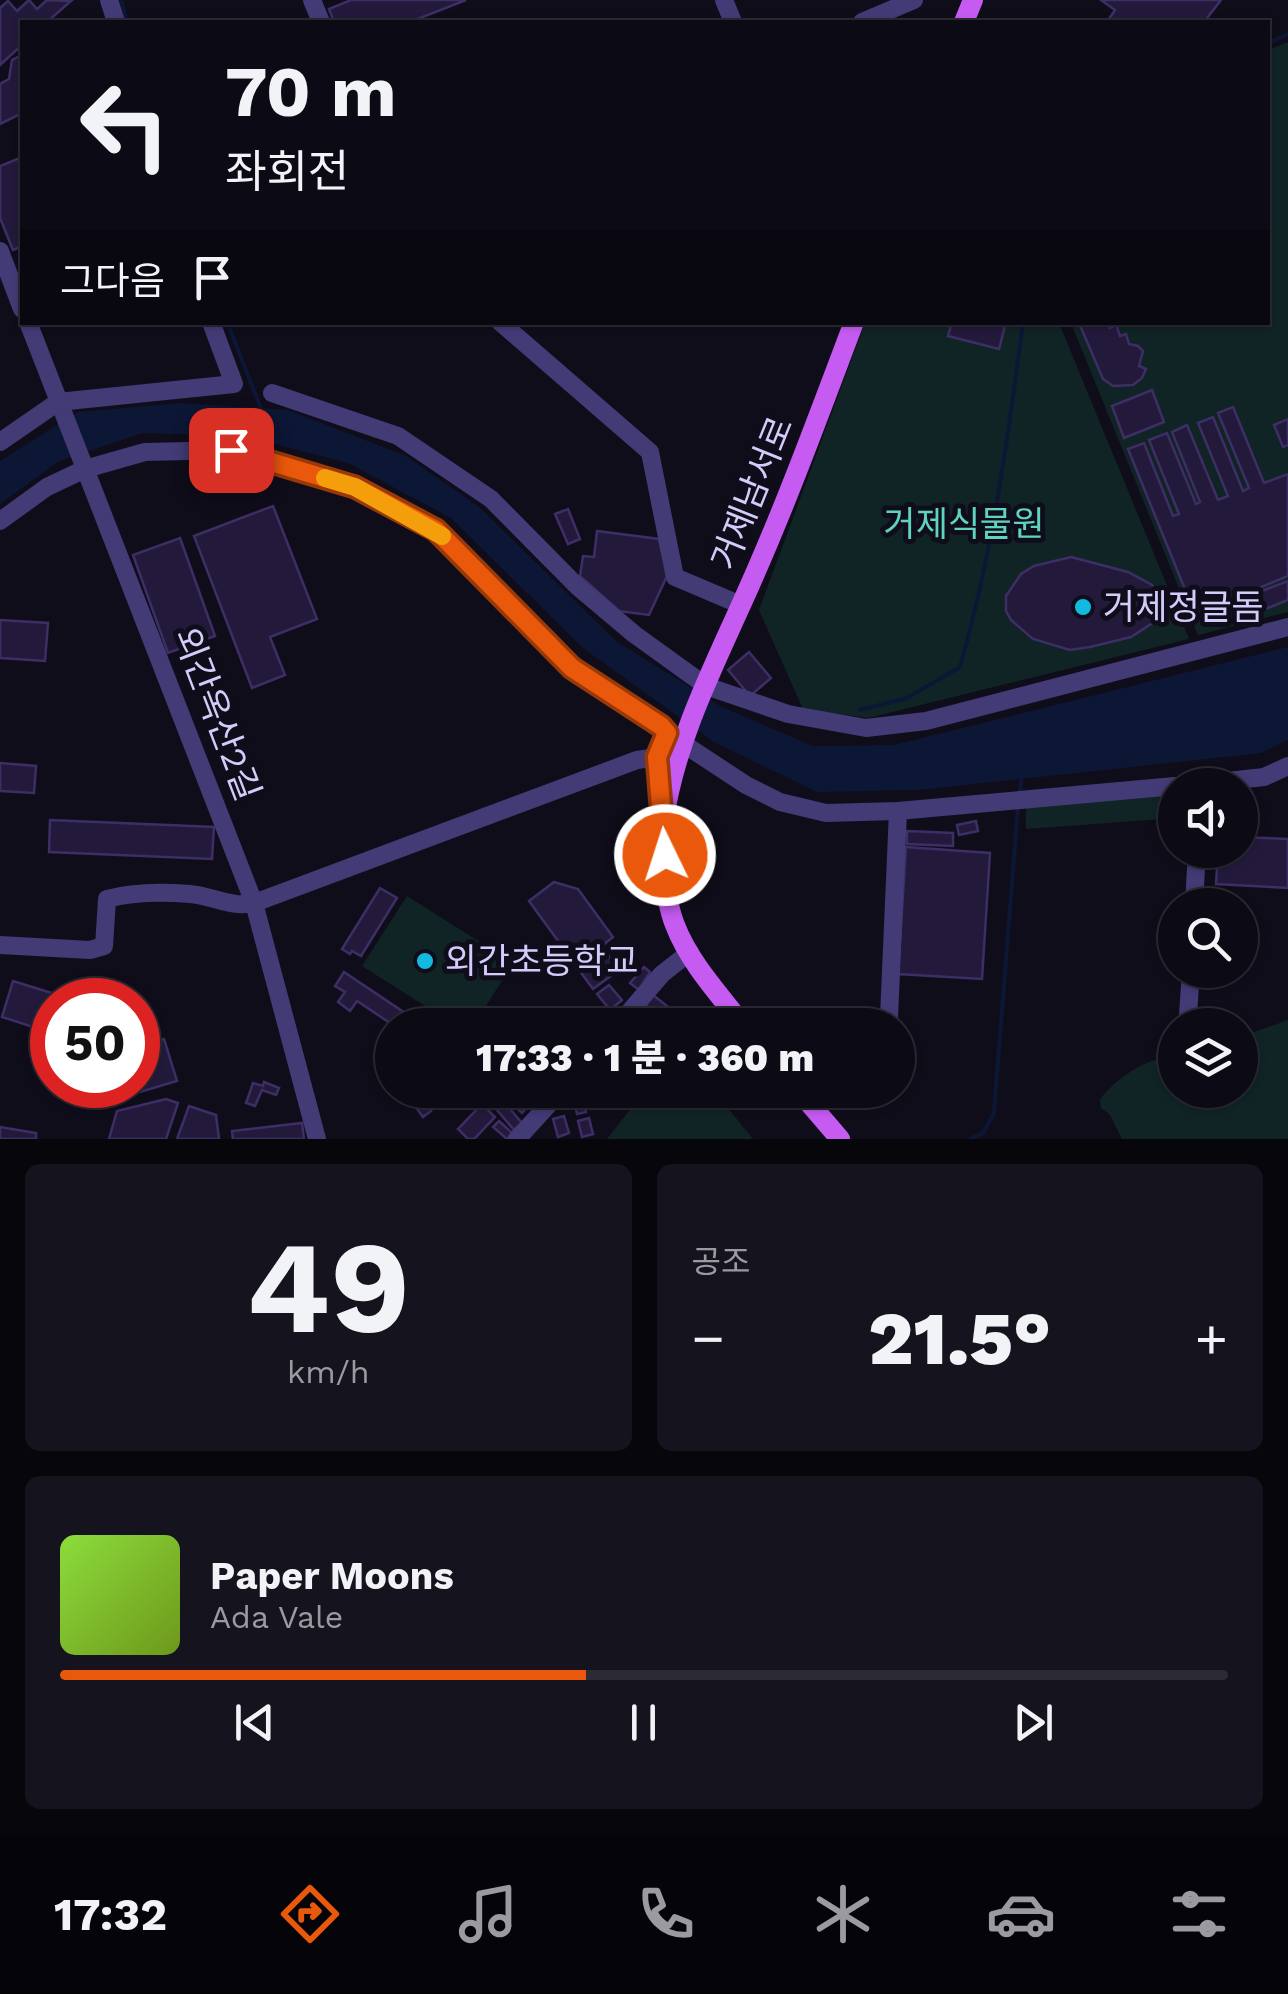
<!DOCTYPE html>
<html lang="ko">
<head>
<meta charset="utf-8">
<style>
	body { margin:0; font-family:"Work Sans","Noto Sans KR",sans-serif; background:#15131d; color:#f1f3f6; height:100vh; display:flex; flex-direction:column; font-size:38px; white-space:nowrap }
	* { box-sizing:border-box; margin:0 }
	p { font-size:32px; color:#9a9aa0 }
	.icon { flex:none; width:55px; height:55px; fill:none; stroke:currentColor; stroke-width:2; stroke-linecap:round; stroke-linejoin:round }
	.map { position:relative; height:1139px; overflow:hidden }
	.side { display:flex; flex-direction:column; gap:25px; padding:25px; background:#07060b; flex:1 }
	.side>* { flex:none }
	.top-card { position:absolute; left:20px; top:20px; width:1250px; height:305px; border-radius:0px; box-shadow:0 2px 8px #0004,0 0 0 2px #2c2b34; background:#0c0a14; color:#f1f3f6; overflow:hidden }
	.buttons { position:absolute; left:1158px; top:768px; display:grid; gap:20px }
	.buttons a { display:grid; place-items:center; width:100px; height:100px; border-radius:50%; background:#0c0a14; box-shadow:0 2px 8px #0004,0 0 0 2px #2c2b34; font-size:50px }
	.speed { position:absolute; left:30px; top:978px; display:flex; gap:20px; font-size:50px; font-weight:700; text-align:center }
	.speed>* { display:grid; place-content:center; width:130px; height:130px; border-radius:50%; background:#0c0a14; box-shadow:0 2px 8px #0004,0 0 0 2px #2c2b34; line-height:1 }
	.speed .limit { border:15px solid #d22; background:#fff; color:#111 }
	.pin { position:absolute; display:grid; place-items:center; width:85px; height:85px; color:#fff; margin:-42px; border-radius:20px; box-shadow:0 5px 15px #0006 }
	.me { position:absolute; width:110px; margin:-55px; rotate:356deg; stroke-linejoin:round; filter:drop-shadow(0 0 8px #0008) }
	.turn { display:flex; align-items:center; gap:35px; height:210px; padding:0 40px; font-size:45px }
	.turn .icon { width:130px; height:130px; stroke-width:2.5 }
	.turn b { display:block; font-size:70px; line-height:85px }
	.then { display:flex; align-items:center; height:95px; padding:0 40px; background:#0003; gap:20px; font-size:38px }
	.big { font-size:75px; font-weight:800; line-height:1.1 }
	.side .widget { flex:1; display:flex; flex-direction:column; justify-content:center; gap:15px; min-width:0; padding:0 35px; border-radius:15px; background:#15131d }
	.side .dial { align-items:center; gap:0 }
	.dial b { font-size:130px; line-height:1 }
	.song { display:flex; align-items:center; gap:30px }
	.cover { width:120px; height:120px; border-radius:15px; background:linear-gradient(135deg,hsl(90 70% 55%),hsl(80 70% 35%)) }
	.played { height:10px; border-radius:5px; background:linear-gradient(90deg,#ea580c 45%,#2c2b34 45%) }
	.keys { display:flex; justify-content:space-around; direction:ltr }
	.heat { display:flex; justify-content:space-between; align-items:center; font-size:55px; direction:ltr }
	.side .tiles { flex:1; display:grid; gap:25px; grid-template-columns:1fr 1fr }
	.widget:last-child { grid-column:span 2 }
	.trip { position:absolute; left:375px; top:1008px; width:540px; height:100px; border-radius:50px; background:#0c0a14; box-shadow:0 2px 8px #0004,0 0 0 2px #2c2b34; font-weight:800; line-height:100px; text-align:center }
	.menu { display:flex; height:160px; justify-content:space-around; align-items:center; background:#050408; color:#9a9aa0 }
	.menu .icon { width:70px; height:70px }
	.menu .active { color:#ea580c }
	.menu b { font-size:45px; color:#f1f3f6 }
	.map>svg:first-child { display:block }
</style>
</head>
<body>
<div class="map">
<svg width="1288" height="1139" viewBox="0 0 1288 1139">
	<rect width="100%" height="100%" fill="#100d1b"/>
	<g fill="#102425">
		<path d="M1288,42V612L1198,635L1071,323L1268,322V50Z"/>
		<path d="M865,323H1059L1189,639L868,718L803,709L759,610Z"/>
		<path d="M1175,786V818L1026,829V800Z"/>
		<path d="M407,896L513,963L474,1025H455L362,966Z"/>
		<path d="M1288,1020V1139H1122L1110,1115L1101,1108L1100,1099C1116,1079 1148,1055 1175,1058V1090H1240V1041L1246,1035Z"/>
		<path d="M653,1090H713L753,1139H607L632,1107Z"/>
	</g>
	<path fill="#0c1735" d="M179,403L288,410L406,456L478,506L616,641L722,707L813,746L894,745L1288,647V740L1261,753L919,790L817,792L714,742L583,648L451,518L348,463L244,436L143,433L59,461L0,504V461L78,412Z"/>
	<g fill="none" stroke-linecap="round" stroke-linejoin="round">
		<g stroke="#0c1735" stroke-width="4">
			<path d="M121,0L127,22"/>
			<path d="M1268,43L1288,34"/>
			<path d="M227,322L262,411"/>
			<path d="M860,710L907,698L960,667C992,554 1008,439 1023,322"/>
			<path d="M1019,796L1022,776"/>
			<path d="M970,1139L983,1133L994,1113L1018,806"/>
		</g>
	</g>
	<g fill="#231a3b" stroke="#3d2e65" stroke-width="2.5">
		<path d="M29,0L37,9L47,0L71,1L47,22H22V45L0,65V8L8,1L17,11Z"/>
		<path d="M351,0H466L410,22H334L329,9Z"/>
		<path d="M1101,0H1221L1204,22H1107L1115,10Z"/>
		<path d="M22,55V113L0,124V84L9,79L12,60Z"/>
		<path d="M22,157V246L13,250L0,218V166Z"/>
		<path d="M952,322H1006L999,349L948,336Z"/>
		<path d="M1108,322L1110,328L1116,325L1120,336L1126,334L1129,344L1138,346L1143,351L1139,366L1146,369L1142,378L1133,385L1113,386L1103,379L1079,323Z"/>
		<path d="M1152,390L1164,422L1124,438L1112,406Z"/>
		<path d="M1233,407L1264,483L1288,474V576L1195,614L1128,449L1144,443L1173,516L1179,514L1149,440L1167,433L1196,504L1200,502L1172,432L1187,425L1218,500L1228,496L1198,423L1213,417L1243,491L1249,488L1218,413Z"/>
		<path d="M1288,419V445L1283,447L1274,425Z"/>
		<path d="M273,506L317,619L270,637L285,675L252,688L194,536Z"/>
		<path d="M568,509L580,539L568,544L555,514Z"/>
		<path d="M597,531L659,539L667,576L649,615L619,611L580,576L583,556L594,557Z"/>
		<path d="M180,538L215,636L168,653L133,555Z"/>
		<path d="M1071,557L1128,572L1152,585L1160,602V613L1154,622L1131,637L1090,647L1070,650L1033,639L1011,620L1006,611V596L1021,574L1034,566Z"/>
		<path d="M1288,581V600L1240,619L1233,602Z"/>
		<path d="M0,620L48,623L45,661L0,658Z"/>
		<path d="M749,652L771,678L750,696L728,670Z"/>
		<path d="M0,763L36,766L34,793L0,791Z"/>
		<path d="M50,820L214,827L212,859L49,852Z"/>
		<path d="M976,821L978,831L959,835L957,825Z"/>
		<path d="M907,831L953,833V846L907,844Z"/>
		<path d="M1240,837L1288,839V888L1216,884L1218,850H1240Z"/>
		<path d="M906,847L990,853L982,979L898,974Z"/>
		<path d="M554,882L578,889L613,937L602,946L619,970L593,989L529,901Z"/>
		<path d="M380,888L397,898L361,956L352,951L350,954L342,949Z"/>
		<path d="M644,967L650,972L639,990L630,983Z"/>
		<path d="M344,972L423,1025H393L357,1001L350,1011L338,1002L345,992L335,986Z"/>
		<path d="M13,981L74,1000H52V1033L2,1017Z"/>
		<path d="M609,985L622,1000L610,1010L597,994Z"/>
		<path d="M653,995L667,1006L657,1016L644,1003Z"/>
		<path d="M164,1039L177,1081L123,1097L124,1085H138V1047Z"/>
		<path d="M264,1082L279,1088L276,1095L262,1090L255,1106L246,1103L253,1083L263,1086Z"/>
		<path d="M428,1090L420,1096L431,1111L423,1117L412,1102L417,1099L411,1091Z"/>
		<path d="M572,1090H594L595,1096L583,1098L586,1112L577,1114Z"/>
		<path d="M516,1091L530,1104L522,1113L508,1100Z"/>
		<path d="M498,1095L522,1123L514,1130L490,1102Z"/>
		<path d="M166,1099L178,1103L166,1139H109L117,1111Z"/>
		<path d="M482,1104L495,1117L474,1139H468L458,1129Z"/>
		<path d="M189,1106L216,1115L219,1139H177Z"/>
		<path d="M564,1116L569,1133L558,1137L553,1119Z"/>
		<path d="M589,1118L593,1134L582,1137L578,1121Z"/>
		<path d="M499,1121L512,1133L507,1139L493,1127Z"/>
		<path d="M302,1123L304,1139H233L232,1131Z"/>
		<path d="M0,1127L36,1133V1139H0Z"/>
	</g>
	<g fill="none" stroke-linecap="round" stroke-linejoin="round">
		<g stroke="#423b76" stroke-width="18">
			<path d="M109,0L116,22"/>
			<path d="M312,0L321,22"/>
			<path d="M724,0L733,22"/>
			<path d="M862,22L914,0"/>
			<path d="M0,251L22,309"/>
			<path d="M28,322L254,903L317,1139"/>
			<path d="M500,322L650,452L675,577L741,605"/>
			<path d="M272,393L398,436L491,499L577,586L634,634L706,686L788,714L866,728L926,721L1288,627"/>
			<path d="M0,442L58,402L234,384L211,322"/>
			<path d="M0,521L47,487L85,469L145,452L231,450L355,487L436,530L572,668L667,733"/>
			<path d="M657,757L662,812"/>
			<path d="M1191,785L1264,777L1288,766"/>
			<path d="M1194,905L1197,850"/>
			<path d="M0,945L90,950L104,946L107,899C132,892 165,892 190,894C213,896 231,908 254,903L637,760L657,757L667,733L746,785L780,802L826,813L898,811L1175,786"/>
			<path d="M1188,1015L1191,970"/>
			<path d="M889,1017L898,811"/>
			<path d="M618,1025L662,974L690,952"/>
			<path d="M517,1139L562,1090"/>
		</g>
		<g stroke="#c65bf2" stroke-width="20">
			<path d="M964,22L973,0"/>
			<path d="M743,1025C719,994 689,962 675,925C665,901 660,845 664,819C675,744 710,674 741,605C783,513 818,417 854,322"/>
			<path d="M798,1090L840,1139"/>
		</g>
	</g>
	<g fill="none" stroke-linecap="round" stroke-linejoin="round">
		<defs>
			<path id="route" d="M231,450L355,487L436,530L572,668L661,726L667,733L657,757L665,855"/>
		</defs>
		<use href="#route" stroke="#983908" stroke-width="25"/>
		<use href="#route" stroke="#ea580c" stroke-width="18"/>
		<path stroke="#f59e0b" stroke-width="18" d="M325,478L355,487L442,536"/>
	</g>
	<g fill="#12bae0" stroke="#100d1b" stroke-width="4">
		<circle cx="1083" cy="607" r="10"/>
		<circle cx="425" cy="961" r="10"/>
	</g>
	<g text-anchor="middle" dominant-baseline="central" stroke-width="10" stroke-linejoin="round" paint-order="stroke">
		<g font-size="35" fill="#d4cbfb" stroke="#100d1b">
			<text transform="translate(752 493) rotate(-68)">거제남서로</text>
			<text transform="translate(217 714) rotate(69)">외간옥산2길</text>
		</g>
		<g font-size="35" fill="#5ed3c0" stroke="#100d1b">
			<text x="964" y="524">거제식물원</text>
		</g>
		<g font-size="35" fill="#d4cbfb" stroke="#100d1b" text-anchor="start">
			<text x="1103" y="607">거제정글돔</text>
			<text x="445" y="961">외간초등학교</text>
		</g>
	</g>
</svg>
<div class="buttons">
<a><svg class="icon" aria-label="sound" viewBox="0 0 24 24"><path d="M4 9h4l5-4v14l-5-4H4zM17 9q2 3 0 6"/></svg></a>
<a><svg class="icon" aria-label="search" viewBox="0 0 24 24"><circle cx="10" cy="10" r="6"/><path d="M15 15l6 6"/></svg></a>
<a><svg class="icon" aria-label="layers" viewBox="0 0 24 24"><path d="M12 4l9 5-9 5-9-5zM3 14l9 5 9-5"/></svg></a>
</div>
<div class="speed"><div class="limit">50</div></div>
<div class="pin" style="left:231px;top:450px;background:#d93025"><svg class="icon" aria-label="arrive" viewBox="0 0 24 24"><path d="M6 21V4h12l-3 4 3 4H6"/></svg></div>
<svg class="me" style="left:665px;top:855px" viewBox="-20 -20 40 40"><circle r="17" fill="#ea580c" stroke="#fff" stroke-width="3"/><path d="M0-11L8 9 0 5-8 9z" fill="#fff"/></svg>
<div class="trip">17:33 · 1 분 · 360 m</div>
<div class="top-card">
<div class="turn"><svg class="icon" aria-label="left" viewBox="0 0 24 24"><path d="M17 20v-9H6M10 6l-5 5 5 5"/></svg><div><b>70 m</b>좌회전</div></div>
<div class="then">그다음<svg class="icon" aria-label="arrive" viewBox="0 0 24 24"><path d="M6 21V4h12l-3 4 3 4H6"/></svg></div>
</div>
</div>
<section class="side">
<div class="tiles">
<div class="widget dial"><b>49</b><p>km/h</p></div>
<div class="widget"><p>공조</p>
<div class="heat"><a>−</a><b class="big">21.5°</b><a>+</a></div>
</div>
<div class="widget">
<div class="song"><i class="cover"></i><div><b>Paper Moons</b><p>Ada Vale</p></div></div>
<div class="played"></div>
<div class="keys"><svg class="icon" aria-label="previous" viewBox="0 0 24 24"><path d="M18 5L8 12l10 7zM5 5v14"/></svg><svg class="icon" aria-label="pause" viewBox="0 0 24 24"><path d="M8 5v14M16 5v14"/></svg><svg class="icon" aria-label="next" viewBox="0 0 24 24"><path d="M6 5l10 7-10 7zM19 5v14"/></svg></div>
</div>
</div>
</section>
<nav class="menu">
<b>17:32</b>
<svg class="icon active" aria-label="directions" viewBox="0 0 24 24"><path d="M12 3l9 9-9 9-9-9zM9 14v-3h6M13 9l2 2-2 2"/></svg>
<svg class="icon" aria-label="music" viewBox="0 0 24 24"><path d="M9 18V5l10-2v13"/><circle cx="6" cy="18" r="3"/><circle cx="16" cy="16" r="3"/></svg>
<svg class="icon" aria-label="phone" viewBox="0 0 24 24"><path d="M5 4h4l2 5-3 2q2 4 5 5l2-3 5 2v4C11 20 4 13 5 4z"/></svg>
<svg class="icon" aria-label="climate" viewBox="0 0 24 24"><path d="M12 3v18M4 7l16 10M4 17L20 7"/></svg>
<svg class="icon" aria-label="car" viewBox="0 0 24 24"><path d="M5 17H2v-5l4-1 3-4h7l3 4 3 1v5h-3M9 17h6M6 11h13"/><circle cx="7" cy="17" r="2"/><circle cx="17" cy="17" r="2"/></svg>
<svg class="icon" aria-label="filters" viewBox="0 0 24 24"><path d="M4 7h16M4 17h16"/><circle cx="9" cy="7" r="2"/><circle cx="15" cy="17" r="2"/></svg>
</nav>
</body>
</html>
